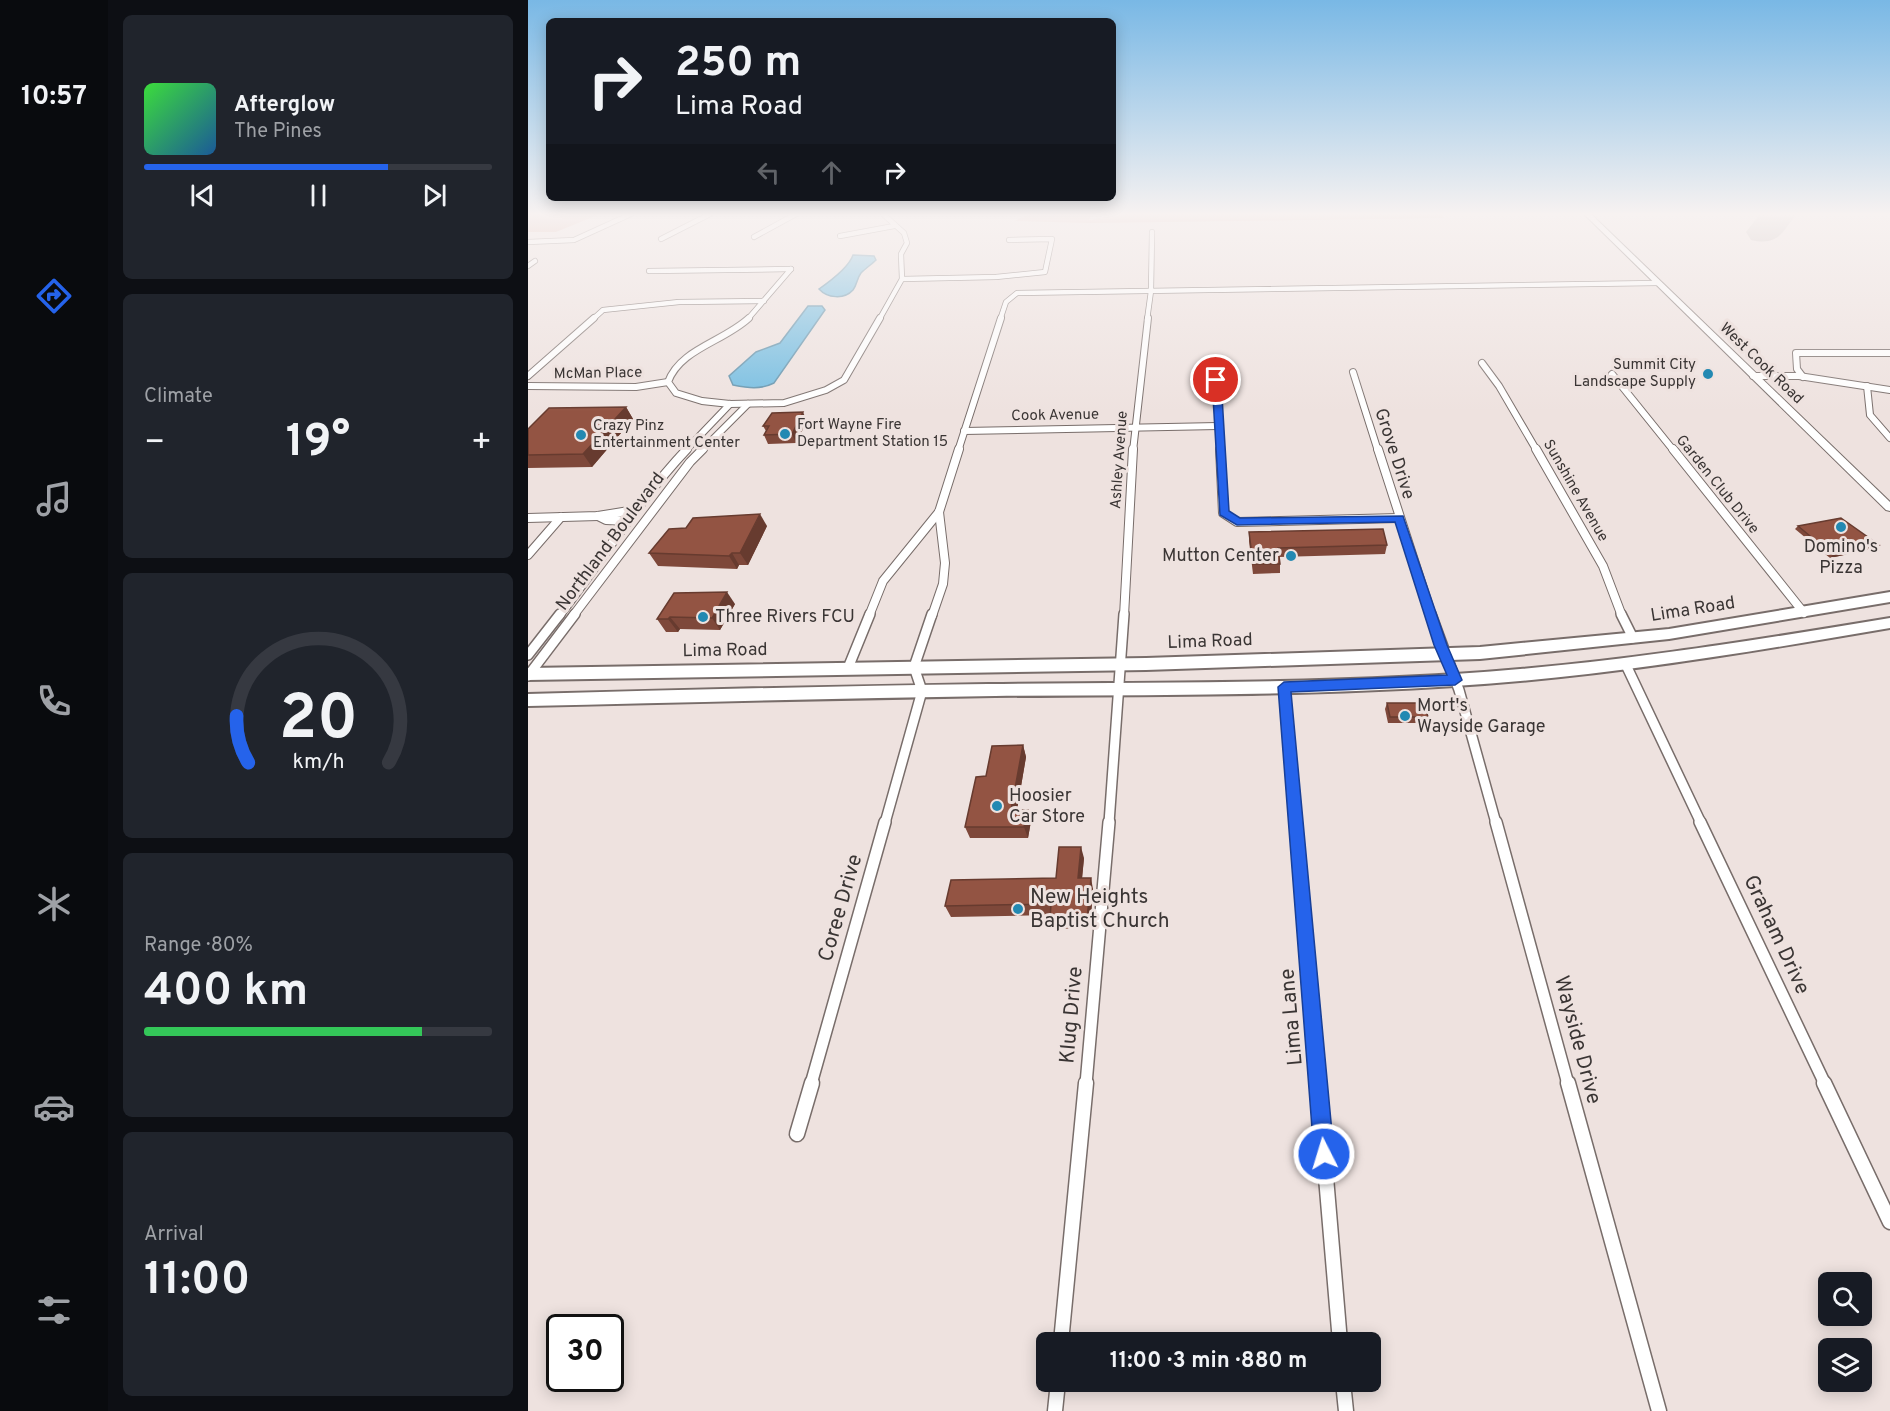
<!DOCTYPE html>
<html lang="en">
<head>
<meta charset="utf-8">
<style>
	body { margin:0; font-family:Overpass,sans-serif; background:#20242c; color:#f1f3f6; height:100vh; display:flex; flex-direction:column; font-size:22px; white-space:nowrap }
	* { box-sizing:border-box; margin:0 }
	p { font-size:20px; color:#9ea1a6 }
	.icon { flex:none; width:33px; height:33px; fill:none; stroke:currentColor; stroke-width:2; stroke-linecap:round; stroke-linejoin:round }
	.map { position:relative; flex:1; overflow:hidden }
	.sheet { display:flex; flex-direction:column; gap:15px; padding:15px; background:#0d0f14; width:420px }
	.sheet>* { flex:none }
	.hud { position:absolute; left:18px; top:18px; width:570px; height:183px; border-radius:9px; box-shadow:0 3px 15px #0003; background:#171b24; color:#f1f3f6; overflow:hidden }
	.buttons { position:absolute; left:1290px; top:1272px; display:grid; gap:12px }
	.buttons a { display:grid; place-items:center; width:54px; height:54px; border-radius:9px; background:#171b24; box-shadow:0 3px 15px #0003; font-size:30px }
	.speed { position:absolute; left:18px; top:1314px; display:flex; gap:12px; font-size:30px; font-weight:700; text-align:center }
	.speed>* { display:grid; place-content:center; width:78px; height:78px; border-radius:50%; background:#171b24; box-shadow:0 3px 15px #0003; line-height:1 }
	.speed .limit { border:3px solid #111; border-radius:9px; background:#fff; color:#111 }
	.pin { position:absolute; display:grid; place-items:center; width:51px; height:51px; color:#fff; margin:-26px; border:3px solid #fff; border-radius:50%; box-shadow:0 2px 6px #0007 }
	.me { position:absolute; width:66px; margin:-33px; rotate:355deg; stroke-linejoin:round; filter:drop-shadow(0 0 4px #0008) }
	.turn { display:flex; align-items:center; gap:21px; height:126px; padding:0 30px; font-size:27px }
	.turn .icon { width:78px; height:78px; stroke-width:2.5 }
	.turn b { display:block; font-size:42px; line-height:51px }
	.lanes { display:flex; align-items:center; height:57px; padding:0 30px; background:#0003; justify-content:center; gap:30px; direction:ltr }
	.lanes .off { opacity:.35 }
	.big { font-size:45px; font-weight:700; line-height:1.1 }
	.sheet .widget { flex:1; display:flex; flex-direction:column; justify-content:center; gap:9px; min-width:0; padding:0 21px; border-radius:9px; background:#20242c }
	.sheet .dial { align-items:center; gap:0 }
	.dial svg { height:156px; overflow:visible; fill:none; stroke:#363941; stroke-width:7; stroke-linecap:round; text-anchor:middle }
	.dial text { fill:#f1f3f6; stroke:none }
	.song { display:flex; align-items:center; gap:18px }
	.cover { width:72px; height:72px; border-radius:9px; background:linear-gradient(135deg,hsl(120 70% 55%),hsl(210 70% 35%)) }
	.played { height:6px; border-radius:3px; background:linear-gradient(90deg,#2563eb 70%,#363941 70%) }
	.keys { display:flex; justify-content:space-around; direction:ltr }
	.heat { display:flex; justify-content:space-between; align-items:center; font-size:33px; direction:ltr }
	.charge { height:9px; border-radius:4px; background:linear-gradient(90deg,#34c759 80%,#363941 0) }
	.trip { position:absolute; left:508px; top:1332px; width:345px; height:60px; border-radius:9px; background:#171b24; box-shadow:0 3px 15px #0003; font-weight:700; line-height:60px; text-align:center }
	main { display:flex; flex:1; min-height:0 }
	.tab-bar { display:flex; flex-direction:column; width:108px; justify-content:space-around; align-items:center; background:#090b0e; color:#9ea1a6 }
	.tab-bar .icon { width:42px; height:42px }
	.tab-bar .current { color:#2563eb }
	.tab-bar b { font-size:27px; color:#f1f3f6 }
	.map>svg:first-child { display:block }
</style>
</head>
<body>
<main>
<nav class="tab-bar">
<b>10:57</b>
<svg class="icon current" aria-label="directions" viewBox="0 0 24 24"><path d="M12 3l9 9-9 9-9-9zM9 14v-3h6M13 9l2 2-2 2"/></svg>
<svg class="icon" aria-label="music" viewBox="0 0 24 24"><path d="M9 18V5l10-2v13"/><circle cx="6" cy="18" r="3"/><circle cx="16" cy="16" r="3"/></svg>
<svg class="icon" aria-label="phone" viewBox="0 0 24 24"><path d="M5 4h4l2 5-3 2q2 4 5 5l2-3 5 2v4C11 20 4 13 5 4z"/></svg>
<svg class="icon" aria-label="climate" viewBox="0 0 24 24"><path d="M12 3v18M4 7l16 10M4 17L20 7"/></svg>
<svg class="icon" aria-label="car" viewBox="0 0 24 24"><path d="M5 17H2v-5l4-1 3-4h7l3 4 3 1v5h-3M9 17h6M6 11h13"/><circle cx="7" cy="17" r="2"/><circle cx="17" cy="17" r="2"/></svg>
<svg class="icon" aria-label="filters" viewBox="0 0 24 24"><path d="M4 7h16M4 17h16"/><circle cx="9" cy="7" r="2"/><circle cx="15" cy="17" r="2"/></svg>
</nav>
<section class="sheet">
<div class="widget">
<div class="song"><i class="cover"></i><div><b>Afterglow</b><p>The Pines</p></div></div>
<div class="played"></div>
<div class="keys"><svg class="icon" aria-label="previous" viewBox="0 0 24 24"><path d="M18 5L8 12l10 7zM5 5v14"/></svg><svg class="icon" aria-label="pause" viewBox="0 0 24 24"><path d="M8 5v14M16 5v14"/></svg><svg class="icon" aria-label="next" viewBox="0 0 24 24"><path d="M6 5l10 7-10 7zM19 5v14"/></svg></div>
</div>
<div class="widget"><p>Climate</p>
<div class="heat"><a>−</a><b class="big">19°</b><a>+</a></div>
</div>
<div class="widget dial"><svg viewBox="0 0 100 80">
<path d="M14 69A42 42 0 1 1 86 69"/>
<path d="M14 69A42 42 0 0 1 8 45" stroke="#2563eb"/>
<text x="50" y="56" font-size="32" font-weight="700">20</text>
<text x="50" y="72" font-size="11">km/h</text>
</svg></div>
<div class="widget"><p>Range · 80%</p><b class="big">400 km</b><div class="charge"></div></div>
<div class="widget"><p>Arrival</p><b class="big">11:00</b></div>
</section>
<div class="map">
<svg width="1362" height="1411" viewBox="0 0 1362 1411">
	<rect width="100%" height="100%" fill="#eee2df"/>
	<g fill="#daa799">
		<path d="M72,214L28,232H0L2,214Z"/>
		<path d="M500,214H563L561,220L599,214H914L916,218L562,223L487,221Z"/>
	</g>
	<g fill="#74bde1" stroke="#6394ad" stroke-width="1.5">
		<path d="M325,255L346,256L348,260C344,264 338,268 333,273C329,278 329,285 325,290C316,300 299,298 291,289C301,282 321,267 325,255Z"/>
		<path d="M280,306H294L297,310L246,383C232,390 220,388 205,385L201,376L228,352L252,343Z"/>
	</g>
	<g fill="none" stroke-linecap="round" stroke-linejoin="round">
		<path fill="#c0b6b3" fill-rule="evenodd" d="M1232,214H1268C1254,234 1249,246 1223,240L1218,232Z"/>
		<defs>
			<g id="street-far5">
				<path d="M312,236L366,226"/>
				<path d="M226,237L268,214"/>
				<path d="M133,239L182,214"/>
				<path d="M0,242L46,240L103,214"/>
				<path d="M0,266L7,261"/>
				<path d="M121,271L263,269"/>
				<path d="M374,279L468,277L517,272L524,239L481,240"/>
				<path d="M64,320L75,310L151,302L236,301"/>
				<path d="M219,320L263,269"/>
				<path d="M351,320L374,279L373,254L379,243L376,233L355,214"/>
				<path d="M472,320L478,302L489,293L1129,283"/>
				<path d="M619,320L623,291L624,232"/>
			</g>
			<g id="street-far4">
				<path d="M221,318C195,342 152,349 140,382L148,393L174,401L202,404L256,403L298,390L316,380L352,318"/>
				<path d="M954,363L971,386L1009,451"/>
				<path d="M825,372L850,451"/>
				<path d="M1084,374L1146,451"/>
				<path d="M0,376L66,318"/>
				<path d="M1225,376H1271L1362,390"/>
				<path d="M1275,377L1269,369L1268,353H1362"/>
				<path d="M689,380L692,451"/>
				<path d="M0,386L108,387L140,382"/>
				<path d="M1339,386L1342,415L1362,438"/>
				<path d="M436,431L690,426"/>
				<path d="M157,451L202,404"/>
				<path d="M173,451L220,404"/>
				<path d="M430,451L473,318"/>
				<path d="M605,451L620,318"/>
			</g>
			<g id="street-far3">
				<path d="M692,449L695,513L709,522L871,518"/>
				<path d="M850,449L904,616"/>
				<path d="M1008,449L1075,566L1094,616"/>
				<path d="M1145,449L1276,613"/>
				<path d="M70,516L78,520L98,521"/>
				<path d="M0,518L70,516L107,510"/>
				<path d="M0,555L33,517"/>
				<path d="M31,616C74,560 110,501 159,449"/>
				<path d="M45,616L162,462L175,449"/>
				<path d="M341,616L355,581L411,512L431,449"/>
				<path d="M404,616L415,584L417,563L411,512"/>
				<path d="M596,616L605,449"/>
			</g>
			<g id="street-far2">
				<path d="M903,614L931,690L968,823"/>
				<path d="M1093,614L1105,638"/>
				<path d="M0,655L32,614"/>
				<path d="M1098,665L1173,823"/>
				<path d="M320,668L342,614"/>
				<path d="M0,676L47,614"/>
				<path d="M756,687L768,823"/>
				<path d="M357,823L394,691L386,667L404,614"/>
				<path d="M581,823L596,614"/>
			</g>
			<g id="street-far1">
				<path d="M768,822L790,1084"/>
				<path d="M968,822L1040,1084"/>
				<path d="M1172,822L1297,1084"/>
				<path d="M283,1084L357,822"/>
				<path d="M558,1084L581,822"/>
			</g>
			<g id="street">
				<path d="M790,1083L812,1342"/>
				<path d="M1040,1083L1131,1411"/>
				<path d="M1296,1083L1362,1222"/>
				<path d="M269,1134L284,1083"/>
				<path d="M533,1342L558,1083"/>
				<path d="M815,1382L818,1411"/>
				<path d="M527,1411L530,1382"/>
			</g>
			<path id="secondary" d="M1056,214H1063L1362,502V511L1358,510Z"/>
			<g id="highway">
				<path d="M1362,592V602L1141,639L952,659L618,670L0,680V668L618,658L952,647L1141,629Z"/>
				<path d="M1362,618V628C1217,653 1073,677 927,686C774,696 620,695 467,696C311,698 156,703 0,706V694C153,690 307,686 460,684C615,682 771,684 927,674C1073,665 1217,642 1362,618Z"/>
			</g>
		</defs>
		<use href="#street-far5" stroke="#786d6a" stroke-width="6"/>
		<use href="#street-far4" stroke="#786d6a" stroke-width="8"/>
		<use href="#street-far3" stroke="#786d6a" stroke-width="10"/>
		<use href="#street-far2" stroke="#786d6a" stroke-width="12"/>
		<use href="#street-far1" stroke="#786d6a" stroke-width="14"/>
		<use href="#street" stroke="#786d6a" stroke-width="17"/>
		<use href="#secondary" stroke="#786d6a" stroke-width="2"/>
		<use href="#highway" stroke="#786d6a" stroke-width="4"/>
		<use href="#street-far5" stroke="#fff" stroke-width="4.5"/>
		<use href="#street-far4" stroke="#fff" stroke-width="6"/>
		<use href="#street-far3" stroke="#fff" stroke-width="8"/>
		<use href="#street-far2" stroke="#fff" stroke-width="9"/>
		<use href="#street-far1" stroke="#fff" stroke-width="11"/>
		<use href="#street" stroke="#fff" stroke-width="14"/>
		<use href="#secondary" fill="#fff" fill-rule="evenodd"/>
		<use href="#highway" fill="#fff" fill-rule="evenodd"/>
	</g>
	<g fill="#7e483a">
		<path d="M98,407L105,419L64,467L0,468V429Z"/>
		<path d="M279,421L268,443L240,444L236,435L238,431L235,426Z"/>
		<path d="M239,526L220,565H211L209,569L130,566L121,553Z"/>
		<path d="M1270,526L1348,548L1302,558L1267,529Z"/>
		<path d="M721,532L859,545L857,554L751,557L752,564V573L725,574L721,541Z"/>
		<path d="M207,604L192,630L152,629L150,632H138L129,619Z"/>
		<path d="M859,703L900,717L897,723H860L857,709Z"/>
		<path d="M495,745L498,757L489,810H500L503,821L500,838H442L437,827L458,776Z"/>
		<path d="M556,858L554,878L565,889L562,928L525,929L522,919V915L423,917L417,906L528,878Z"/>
	</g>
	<g fill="#673b2f">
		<path d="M98,407L105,419L64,467L55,454Z"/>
		<path d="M275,412L279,421L268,443L264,434Z"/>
		<path d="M232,514L239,526L220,565L212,553Z"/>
		<path d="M1351,545L1348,548L1302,558L1305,555Z"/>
		<path d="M204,553L211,565L209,569L201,556Z"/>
		<path d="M199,592L207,604L192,630L184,618Z"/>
		<path d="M142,617L152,629L150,632L140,619Z"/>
		<path d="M495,745L498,757L487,821L483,810Z"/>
		<path d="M500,810L503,821L500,838L496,827Z"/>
		<path d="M553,847L556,858L553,889L550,878Z"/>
		<path d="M563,878L565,889L562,928L559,919Z"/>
	</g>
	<g fill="#935443" stroke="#673b2f" stroke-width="1.5">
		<path d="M98,407L55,454L0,455V429L21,408Z"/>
		<path d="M275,412L264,434L236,435L241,426H235L244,413Z"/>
		<path d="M232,514L212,553H204L201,556L121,553L141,529L158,528L165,518Z"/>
		<path d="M1313,518L1351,545L1305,555L1270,526Z"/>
		<path d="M855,529L859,545L750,548L752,564H725L721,532Z"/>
		<path d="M199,592L184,618L142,617L140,619H129L146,593Z"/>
		<path d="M859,703H896L900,717H862Z"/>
		<path d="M495,745L483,810H500L496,827H437L448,777L458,776L464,746Z"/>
		<path d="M531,847H553L550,878H563L559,919H522L523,904L417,906L423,880L528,878Z"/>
	</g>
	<linearGradient id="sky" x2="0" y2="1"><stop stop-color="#79b8e5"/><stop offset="0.52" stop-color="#f7f2f1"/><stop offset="1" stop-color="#f7f2f1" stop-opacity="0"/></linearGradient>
	<rect width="1362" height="412" fill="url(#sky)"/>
	<path fill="#2563eb" stroke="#184099" stroke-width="1.5" d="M688,377L693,380L701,511L712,518L875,516L919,645L934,680L927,685L763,692L806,1154L803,1161L796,1164L789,1161L786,1154L750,687L756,682L919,675L906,645L867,522L709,525L692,515L684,380Z"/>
	<g fill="#2389b2" stroke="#eee2df" stroke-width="2">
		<circle cx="1180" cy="374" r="6"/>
		<circle cx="257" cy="434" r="6"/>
		<circle cx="53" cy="435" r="6"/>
		<circle cx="1313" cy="527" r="6"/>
		<circle cx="763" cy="556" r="6"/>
		<circle cx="175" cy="617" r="6"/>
		<circle cx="877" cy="716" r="6"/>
		<circle cx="469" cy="806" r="6"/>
		<circle cx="490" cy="909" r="6"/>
	</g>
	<g text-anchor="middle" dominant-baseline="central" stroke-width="6" stroke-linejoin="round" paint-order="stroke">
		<g font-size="15" fill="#3a3534" stroke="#eee2df">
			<text transform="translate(1233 364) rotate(44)">West Cook Road</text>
			<text transform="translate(70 374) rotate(-1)">McMan Place</text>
			<text transform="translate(527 416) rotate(-1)">Cook Avenue</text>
			<text transform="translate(592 460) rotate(-86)">Ashley Avenue</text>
			<text transform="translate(1189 485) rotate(51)">Garden Club Drive</text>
			<text transform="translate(1047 491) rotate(60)">Sunshine Avenue</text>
		</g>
		<g font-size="15" fill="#3a3534" stroke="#eee2df" text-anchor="start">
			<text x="1168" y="365" text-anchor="end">Summit City<tspan x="1168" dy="17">Landscape Supply</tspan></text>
			<text x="269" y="425">Fort Wayne Fire<tspan x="269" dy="17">Department Station 15</tspan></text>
			<text x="65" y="426">Crazy Pinz<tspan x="65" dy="17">Entertainment Center</tspan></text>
		</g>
		<g font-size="18" fill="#3a3534" stroke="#eee2df">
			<text transform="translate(866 454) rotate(72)">Grove Drive</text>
			<text transform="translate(83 542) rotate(-53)">Northland Boulevard</text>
			<text transform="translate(1165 610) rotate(-9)">Lima Road</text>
			<text transform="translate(682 642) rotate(-2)">Lima Road</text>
			<text transform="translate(197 651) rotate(-1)">Lima Road</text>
		</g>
		<g font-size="18" fill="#3a3534" stroke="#eee2df" text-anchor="start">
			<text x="1313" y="547" text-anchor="middle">Domino's<tspan x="1313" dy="21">Pizza</tspan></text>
			<text x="751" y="556" text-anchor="end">Mutton Center</text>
			<text x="187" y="617">Three Rivers FCU</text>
			<text x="889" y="706">Mort's<tspan x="889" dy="21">Wayside Garage</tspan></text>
			<text x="481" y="796">Hoosier<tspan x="481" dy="21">Car Store</tspan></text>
		</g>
		<g font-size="21" fill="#3a3534" stroke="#eee2df" text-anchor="start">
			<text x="502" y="897">New Heights<tspan x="502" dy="24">Baptist Church</tspan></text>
		</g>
		<g font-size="21" fill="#3a3534" stroke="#eee2df">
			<text transform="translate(313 908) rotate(-74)">Coree Drive</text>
			<text transform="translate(1248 935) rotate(65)">Graham Drive</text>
			<text transform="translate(544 1015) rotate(-85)">Klug Drive</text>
			<text transform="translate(764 1017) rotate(-95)">Lima Lane</text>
			<text transform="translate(1049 1040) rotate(75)">Wayside Drive</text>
		</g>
	</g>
</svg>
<div class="buttons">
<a><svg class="icon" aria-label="search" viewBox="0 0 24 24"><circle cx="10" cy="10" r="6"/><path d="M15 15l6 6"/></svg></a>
<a><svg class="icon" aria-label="layers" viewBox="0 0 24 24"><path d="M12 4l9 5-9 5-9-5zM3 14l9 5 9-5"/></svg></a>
</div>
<div class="speed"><div class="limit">30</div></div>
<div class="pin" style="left:688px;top:380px;background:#d93025"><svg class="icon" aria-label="arrive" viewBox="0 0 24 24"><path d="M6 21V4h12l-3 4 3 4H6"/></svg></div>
<svg class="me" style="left:796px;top:1154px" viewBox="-20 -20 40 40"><circle r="17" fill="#2563eb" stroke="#fff" stroke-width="3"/><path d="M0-11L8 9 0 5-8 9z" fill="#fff"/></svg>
<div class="trip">11:00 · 3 min · 880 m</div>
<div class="hud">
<div class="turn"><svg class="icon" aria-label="right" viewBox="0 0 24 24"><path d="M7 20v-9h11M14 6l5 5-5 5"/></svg><div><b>250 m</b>Lima Road</div></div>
<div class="lanes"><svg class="icon off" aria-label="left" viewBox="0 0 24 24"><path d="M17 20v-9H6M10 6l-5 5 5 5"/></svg><svg class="icon off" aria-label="ahead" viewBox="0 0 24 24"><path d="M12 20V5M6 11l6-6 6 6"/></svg><svg class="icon" aria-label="right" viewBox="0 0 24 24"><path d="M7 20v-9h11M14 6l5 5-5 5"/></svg></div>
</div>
</div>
</main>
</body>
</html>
